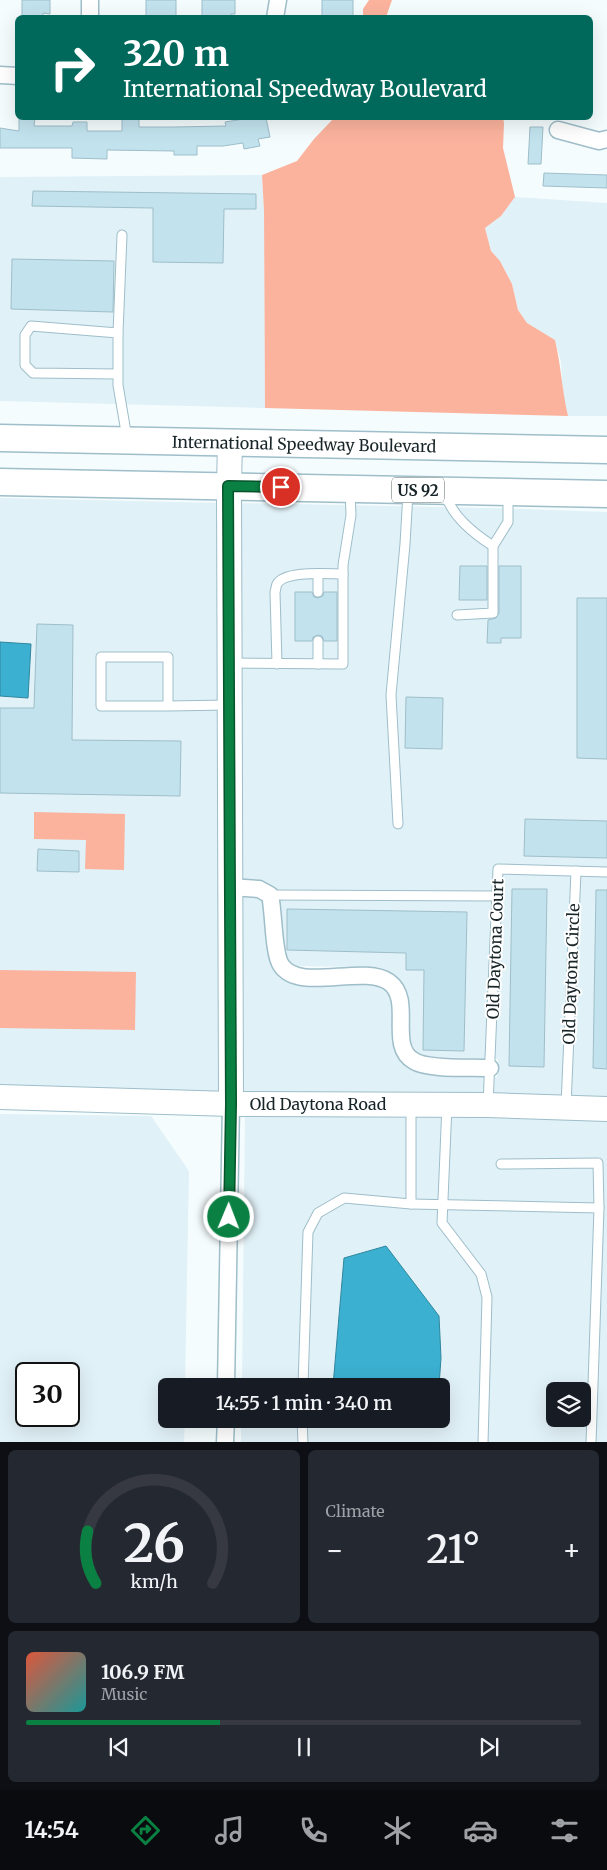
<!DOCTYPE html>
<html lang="en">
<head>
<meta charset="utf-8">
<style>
	body { margin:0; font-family:Merriweather,serif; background:#242831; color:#f1f3f6; height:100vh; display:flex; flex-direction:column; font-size:19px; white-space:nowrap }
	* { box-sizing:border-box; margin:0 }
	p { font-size:16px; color:#9ea1a6 }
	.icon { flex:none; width:28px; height:28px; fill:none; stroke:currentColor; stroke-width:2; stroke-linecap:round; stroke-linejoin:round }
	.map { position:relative; height:1442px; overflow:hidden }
	.side { display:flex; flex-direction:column; gap:8px; padding:8px; background:#0d0f14; flex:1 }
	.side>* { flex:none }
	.top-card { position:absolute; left:15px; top:15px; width:578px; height:105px; border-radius:8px; box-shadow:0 5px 20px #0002; background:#00695c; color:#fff; overflow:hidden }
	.buttons { position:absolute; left:546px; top:1382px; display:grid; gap:10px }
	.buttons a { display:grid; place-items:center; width:45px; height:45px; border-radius:8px; background:#171b24; box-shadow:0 5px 20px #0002; font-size:25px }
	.speed { position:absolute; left:15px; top:1362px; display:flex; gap:10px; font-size:25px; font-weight:700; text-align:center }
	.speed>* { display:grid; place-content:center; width:65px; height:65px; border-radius:50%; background:#171b24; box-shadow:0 5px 20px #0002; line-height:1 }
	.speed .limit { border:2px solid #111; border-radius:8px; background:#fff; color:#111 }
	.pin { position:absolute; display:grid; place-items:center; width:42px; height:42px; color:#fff; margin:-21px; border:2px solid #fff; border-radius:50%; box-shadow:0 1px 5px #0007 }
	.me { position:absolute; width:55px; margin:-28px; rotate:1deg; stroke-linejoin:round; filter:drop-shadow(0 0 4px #0008) }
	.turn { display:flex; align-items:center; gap:18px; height:105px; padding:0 25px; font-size:22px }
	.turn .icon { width:65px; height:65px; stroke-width:2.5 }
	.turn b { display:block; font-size:35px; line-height:42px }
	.big { font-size:38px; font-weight:600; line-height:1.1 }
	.side .card { flex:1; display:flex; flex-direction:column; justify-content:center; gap:8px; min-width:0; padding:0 18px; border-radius:8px; background:#242831 }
	.side .dial { align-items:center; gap:0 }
	.dial svg { height:130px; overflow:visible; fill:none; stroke:#363941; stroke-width:7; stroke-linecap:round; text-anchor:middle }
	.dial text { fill:#f1f3f6; stroke:none }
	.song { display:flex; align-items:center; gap:15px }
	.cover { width:60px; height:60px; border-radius:8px; background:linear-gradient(135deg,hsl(10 70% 55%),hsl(180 70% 35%)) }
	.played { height:5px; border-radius:2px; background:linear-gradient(90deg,#0b8043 35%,#363941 35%) }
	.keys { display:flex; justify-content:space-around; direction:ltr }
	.heat { display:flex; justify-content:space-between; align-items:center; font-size:28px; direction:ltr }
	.side .tiles { flex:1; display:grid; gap:8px; grid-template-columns:1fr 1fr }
	.card:last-child { grid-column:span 2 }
	.trip { position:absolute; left:158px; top:1378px; width:292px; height:50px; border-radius:8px; background:#171b24; box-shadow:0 5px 20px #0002; font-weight:600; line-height:50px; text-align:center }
	.tabs { display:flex; height:80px; justify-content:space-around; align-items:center; background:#090b0e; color:#9ea1a6 }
	.tabs .icon { width:35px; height:35px }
	.tabs .on { color:#0b8043 }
	.tabs b { font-size:22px; color:#f1f3f6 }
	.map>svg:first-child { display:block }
</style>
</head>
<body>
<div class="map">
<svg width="607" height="1443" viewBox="0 0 607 1443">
	<rect width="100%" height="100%" fill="#f5fcfe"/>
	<g fill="#e0f1f7" fill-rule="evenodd">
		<path d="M262,175L264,211L265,408L0,401V177Z"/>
		<path d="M515,197L607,203V416H568L563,394L561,362L555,340L527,323L518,310L512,284L500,261L491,251L485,228L501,216Z"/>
		<path d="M0,498L222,503L223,1095L0,1088Z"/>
		<path d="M237,503L490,508L607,512V1100L239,1095L238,897L257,898L263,901L268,945L272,967L285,981L307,985H375L385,990L392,1000L394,1043L400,1058L409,1068L429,1074L497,1077L498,1059L431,1057L418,1053L409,1040L406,992L395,976L377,967L294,966L287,960L277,892L273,887L262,881L238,879Z"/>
		<path d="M245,1113L607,1118V1442L241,1443V1419H347L378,1425L436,1424V1419H441V1386H439L441,1358L439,1316L339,1324L333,1386H242ZM555,1391H582V1419H555Z"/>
		<path d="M0,1114L151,1116L189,1171L185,1386H166V1419H185L184,1442H0ZM26,1374H69V1416H26Z"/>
	</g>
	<g fill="#fbb39e">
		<path d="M369,0H392L386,17H363V9Z"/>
		<path d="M334,118H503L504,123L503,148L515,197L501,216L485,228L491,251L500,261L512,284L518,310L527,323L555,340C561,365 562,390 568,416L265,408L264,211L262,175L297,161L314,139Z"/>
		<path d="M34,812L125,814L124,870L85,869L86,840L34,839Z"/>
		<path d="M0,970L136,972L135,1030L0,1028Z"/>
	</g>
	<g fill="#3bb0d1" stroke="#30869e">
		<path d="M0,642L31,644L28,698L0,696Z"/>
		<path d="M386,1246L439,1316L441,1358L439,1386H333L344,1258Z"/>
		<path d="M347,1419H436V1424L378,1425Z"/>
	</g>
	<g fill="#c2e3ee" stroke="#9ebec9">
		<path d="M22,0H50V14L43,13V18H22Z"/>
		<rect x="146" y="0" width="30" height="18"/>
		<path d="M202,0H235V14H231V18H202Z"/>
		<rect x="322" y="0" width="31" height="16"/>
		<path d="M19,118H35L34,126H72L73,122H87V131H122V118H139V127H174L226,126L225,122L250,118H266L270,137L258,139L260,146L244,149L243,143L223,146H197V155H174V151L107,150V159L72,158V148H0V128L19,131Z"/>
		<path d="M530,127H543L541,164H528Z"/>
		<path d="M544,173L607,175V188L543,186Z"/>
		<path d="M33,191L256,194V209H224L223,263L153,262V208L32,206Z"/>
		<path d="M12,259L114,261L113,312L11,309Z"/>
		<path d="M460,566H487V600H459Z"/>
		<path d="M499,566H521V638H501V643H487L488,620L496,618L499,613Z"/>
		<path d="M295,592H312L314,597L318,598L323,596L324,592H337V641H324L322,636L318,635L313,637L312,641H295Z"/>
		<path d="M577,598H607V759L577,758Z"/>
		<path d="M37,624L73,625L72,740L181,741L180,796L0,793V708H34Z"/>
		<path d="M406,697L443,698L442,749L405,748Z"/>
		<path d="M525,819L607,821V858L524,856Z"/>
		<path d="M38,849L79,851V872L37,871Z"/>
		<path d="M512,889H547L544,1067L509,1066Z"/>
		<path d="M596,890H607V1069L593,1068Z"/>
		<path d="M287,909L467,912L464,1051L423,1050L424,970H406V953L287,950Z"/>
	</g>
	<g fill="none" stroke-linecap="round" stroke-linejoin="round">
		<defs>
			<g id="lane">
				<path d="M118,333L122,235"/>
				<path d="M118,374L33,373L25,365V335L31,326L118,333V385L127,438"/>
				<path d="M445,494C453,517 473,533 493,546"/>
				<path d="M318,574V592"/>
				<path d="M457,615L493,613V546L508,522V494"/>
				<path d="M318,641V664"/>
				<path d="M230,663L343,664V565L351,515L350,491"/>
				<path d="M277,664L275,592C276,589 276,586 277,584C285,570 328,574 343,574"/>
				<path d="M168,706H101V657H168V706L229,705"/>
				<path d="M398,824L391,695L405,544L408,493"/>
				<path d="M270,895L497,896"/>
				<path d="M447,1105L442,1223L481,1274L487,1297L483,1443"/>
				<path d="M488,1105L498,869L607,872"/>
				<path d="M566,1106L576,871"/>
				<path d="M501,1164L598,1163L599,1208"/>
				<path d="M411,1204L599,1208L591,1443"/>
				<path d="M303,1386L308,1232L318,1213L344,1198L411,1204V1105"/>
				<path d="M302,1419L303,1443"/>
			</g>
			<g id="street">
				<path d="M90,18V0"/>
				<path d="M275,18L278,0"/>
				<path d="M0,75L18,76"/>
				<path d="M558,130L599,141L607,139"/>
				<path d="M230,887L259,889L270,895C274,912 273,953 281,965C299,993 363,964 389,982C414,1000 387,1046 414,1061C428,1070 472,1067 490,1068"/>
				<path d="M226,1386L231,1104"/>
				<path d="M225,1443L226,1419"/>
			</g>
			<g id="secondary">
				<path d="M230,442L229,486L231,1104"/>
				<path d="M0,1097L231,1104L488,1105L607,1109"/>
			</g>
			<g id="primary">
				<path d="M0,438L607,450"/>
				<path d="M0,482L607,494"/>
			</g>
		</defs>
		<use href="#lane" stroke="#9ebec9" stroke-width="11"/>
		<use href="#street" stroke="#9ebec9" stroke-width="19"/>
		<use href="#secondary" stroke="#9ebec9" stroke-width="26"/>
		<use href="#primary" stroke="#9ebec9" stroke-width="29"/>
		<use href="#lane" stroke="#fff" stroke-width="9"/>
		<use href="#street" stroke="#fff" stroke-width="16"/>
		<use href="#secondary" stroke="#fff" stroke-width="24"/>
		<use href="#primary" stroke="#fff" stroke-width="26"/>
	</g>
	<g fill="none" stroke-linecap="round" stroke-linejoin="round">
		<defs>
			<path id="route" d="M229,1217L231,1104L228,486L281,487"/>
		</defs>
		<use href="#route" stroke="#07532c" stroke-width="12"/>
		<use href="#route" stroke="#0b8043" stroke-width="9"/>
	</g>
	<g text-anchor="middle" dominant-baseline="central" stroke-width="4" stroke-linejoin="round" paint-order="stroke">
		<rect fill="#fff" stroke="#5d6668" stroke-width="1" x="392" y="477.5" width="52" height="25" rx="4"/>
		<g font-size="15" font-weight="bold" fill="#172428">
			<text x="418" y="490">US 92</text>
		</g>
		<g font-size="16" fill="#172428" stroke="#fff">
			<text transform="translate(304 444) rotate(1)">International Speedway Boulevard</text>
			<text transform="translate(495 949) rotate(-88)">Old Daytona Court</text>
			<text transform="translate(571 974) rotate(-88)">Old Daytona Circle</text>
			<text x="318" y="1104">Old Daytona Road</text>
		</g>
	</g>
</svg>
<div class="buttons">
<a><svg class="icon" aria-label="layers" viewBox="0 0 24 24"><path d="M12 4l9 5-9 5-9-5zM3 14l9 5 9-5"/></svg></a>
</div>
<div class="speed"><div class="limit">30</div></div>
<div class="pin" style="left:281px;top:487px;background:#d93025"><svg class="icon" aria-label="arrive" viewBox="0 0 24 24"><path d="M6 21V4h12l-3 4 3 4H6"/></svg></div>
<svg class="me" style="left:229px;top:1217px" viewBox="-20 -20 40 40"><circle r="17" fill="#0b8043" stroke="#fff" stroke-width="3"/><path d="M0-11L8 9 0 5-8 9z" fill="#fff"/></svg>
<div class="trip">14:55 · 1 min · 340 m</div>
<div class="top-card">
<div class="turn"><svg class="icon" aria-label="right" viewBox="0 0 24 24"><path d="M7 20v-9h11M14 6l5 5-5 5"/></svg><div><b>320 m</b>International Speedway Boulevard</div></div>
</div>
</div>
<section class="side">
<div class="tiles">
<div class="card dial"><svg viewBox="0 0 100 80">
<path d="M14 69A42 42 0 1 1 86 69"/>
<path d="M14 69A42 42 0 0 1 9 37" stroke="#0b8043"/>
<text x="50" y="56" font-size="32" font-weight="700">26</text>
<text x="50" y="72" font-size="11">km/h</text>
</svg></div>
<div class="card"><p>Climate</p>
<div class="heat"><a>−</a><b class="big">21°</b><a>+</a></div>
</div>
<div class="card">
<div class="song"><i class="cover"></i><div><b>106.9 FM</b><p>Music</p></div></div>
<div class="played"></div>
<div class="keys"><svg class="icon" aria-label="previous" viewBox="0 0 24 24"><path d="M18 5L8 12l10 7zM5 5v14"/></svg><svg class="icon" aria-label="pause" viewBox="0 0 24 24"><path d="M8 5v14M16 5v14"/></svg><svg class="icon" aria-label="next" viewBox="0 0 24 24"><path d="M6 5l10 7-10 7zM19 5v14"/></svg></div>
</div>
</div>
</section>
<nav class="tabs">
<b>14:54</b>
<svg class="icon on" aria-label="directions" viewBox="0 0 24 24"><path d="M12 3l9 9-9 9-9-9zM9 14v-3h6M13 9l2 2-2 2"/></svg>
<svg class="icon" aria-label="music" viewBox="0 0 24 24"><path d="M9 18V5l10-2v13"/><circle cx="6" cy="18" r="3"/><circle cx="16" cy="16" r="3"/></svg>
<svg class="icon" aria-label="phone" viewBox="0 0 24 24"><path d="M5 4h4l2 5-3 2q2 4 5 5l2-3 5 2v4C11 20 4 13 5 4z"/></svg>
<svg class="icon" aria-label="climate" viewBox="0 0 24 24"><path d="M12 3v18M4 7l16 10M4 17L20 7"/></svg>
<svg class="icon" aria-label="car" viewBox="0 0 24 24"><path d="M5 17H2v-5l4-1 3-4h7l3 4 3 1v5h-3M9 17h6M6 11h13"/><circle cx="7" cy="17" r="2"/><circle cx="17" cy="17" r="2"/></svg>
<svg class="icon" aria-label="filters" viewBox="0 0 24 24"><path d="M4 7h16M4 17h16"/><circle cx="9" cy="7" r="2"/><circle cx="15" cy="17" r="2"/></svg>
</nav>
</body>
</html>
